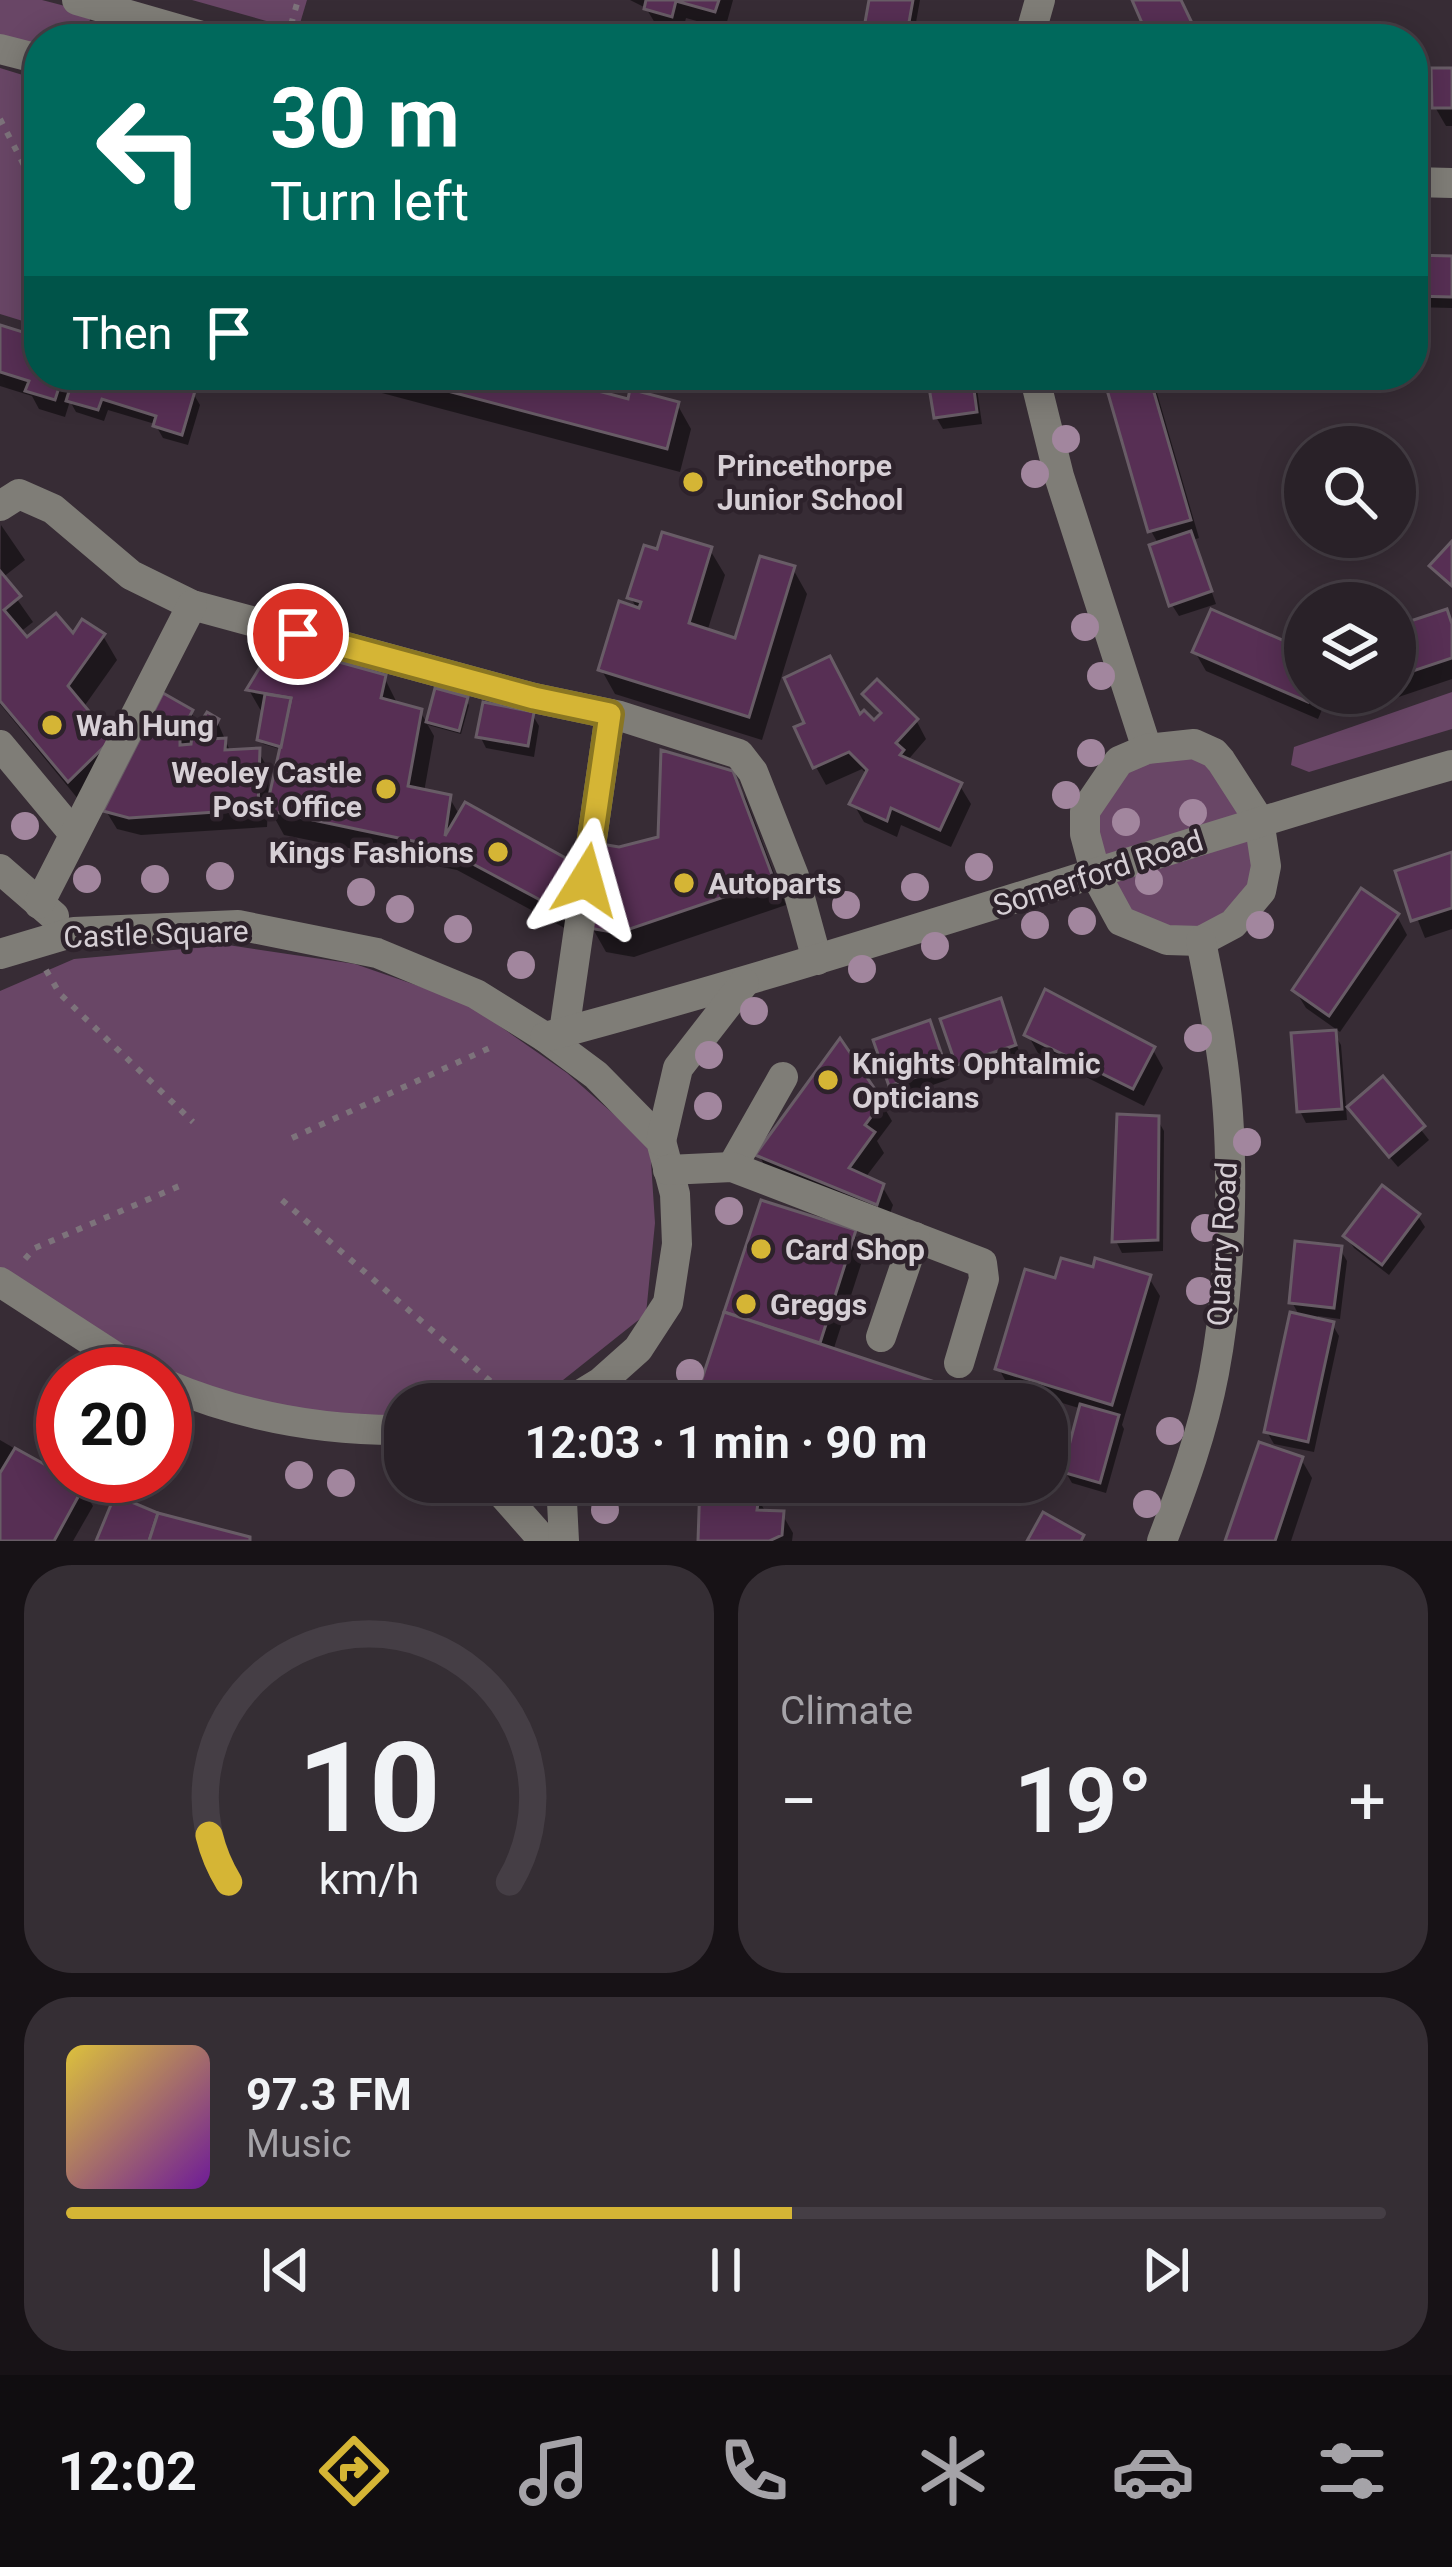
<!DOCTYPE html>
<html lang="en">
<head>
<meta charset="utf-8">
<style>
	body { margin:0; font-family:Roboto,sans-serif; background:#352e34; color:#f1f3f6; height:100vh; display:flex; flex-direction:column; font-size:45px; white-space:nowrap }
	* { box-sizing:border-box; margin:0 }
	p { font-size:39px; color:#a5a3a8 }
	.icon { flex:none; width:66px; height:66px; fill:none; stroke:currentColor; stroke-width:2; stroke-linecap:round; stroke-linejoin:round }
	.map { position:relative; height:1541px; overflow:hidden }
	.sheet { display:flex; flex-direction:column; gap:24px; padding:24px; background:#171216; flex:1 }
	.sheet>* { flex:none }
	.hud { position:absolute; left:24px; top:24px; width:1404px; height:366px; border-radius:48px; box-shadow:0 6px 30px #0003,0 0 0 3px #453e45; background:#00695c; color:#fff; overflow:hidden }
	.tools { position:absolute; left:1284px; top:426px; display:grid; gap:24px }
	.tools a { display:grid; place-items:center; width:132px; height:132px; border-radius:50%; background:#292128; box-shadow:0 6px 30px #0003,0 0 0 3px #453e45; font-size:60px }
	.speed { position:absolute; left:36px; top:1347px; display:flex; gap:24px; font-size:60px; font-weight:700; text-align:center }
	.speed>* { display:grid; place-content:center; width:156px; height:156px; border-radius:50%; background:#292128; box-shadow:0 6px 30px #0003,0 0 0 3px #453e45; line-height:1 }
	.speed .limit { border:18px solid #d22; background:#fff; color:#111 }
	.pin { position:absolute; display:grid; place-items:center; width:102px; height:102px; color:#fff; margin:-51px; border:6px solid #fff; border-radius:50%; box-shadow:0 3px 12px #0007 }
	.me { position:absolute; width:132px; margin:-66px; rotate:8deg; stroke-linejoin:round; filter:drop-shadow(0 0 9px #0008) }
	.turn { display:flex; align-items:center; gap:42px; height:252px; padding:0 48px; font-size:54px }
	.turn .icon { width:156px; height:156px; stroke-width:2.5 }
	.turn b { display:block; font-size:84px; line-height:102px }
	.then { display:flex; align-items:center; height:114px; padding:0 48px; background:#0003; gap:24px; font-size:45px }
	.big { font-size:90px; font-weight:700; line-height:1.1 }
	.sheet .widget { flex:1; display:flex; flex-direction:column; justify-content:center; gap:18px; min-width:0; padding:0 42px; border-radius:48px; background:#352e34 }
	.sheet .dial { align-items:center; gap:0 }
	.dial svg { height:312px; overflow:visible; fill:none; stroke:#453e45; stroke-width:7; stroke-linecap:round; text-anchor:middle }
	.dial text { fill:#f1f3f6; stroke:none }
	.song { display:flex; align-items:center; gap:36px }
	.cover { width:144px; height:144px; border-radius:18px; background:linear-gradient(135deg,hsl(50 70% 55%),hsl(280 70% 35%)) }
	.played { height:12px; border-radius:6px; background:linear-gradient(90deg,#d5b535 55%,#453e45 55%) }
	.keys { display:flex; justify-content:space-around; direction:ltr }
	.heat { display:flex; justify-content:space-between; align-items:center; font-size:66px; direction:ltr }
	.sheet .tiles { flex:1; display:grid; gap:24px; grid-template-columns:1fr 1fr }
	.widget:last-child { grid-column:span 2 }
	.trip { position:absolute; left:384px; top:1383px; width:684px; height:120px; border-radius:48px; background:#292128; box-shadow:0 6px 30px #0003,0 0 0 3px #453e45; font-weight:700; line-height:120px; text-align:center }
	.menu { display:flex; height:192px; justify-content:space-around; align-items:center; background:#100d10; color:#a5a3a8 }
	.menu .icon { width:84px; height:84px }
	.menu .current { color:#d5b535 }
	.menu b { font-size:54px; color:#f1f3f6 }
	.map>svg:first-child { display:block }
</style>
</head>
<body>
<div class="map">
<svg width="1452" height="1541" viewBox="0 0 1452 1541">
	<rect width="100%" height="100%" fill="#372c35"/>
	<g fill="#694666">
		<path d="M0,0H42L92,13L84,39H39V49L0,39Z"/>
		<path d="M192,0H307L298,30Z"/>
		<path d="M0,68L39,80V326L0,314Z"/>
		<path d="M1452,692V729L1309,772L1291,765L1294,747Z"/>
		<path d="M1192,747L1244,814L1100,864L1091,808L1124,764Z"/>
		<path d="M1257,823V887C1204,927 1195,942 1128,918L1112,879Z"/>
		<path d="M228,945L355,964L465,1002L567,1073L650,1146L655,1223L646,1314L558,1384L503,1404H405V1427H352L152,1374L0,1273V991L74,959Z"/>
	</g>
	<g fill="#0007">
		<path d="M630,0H733L725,29L686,18L682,34L658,28L646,8Z"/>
		<path d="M872,0H920L913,39H865Z"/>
		<path d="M1135,0H1180L1196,36L1152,39Z"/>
		<path d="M1413,71L1420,72L1427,84L1421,120L1413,119Z"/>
		<path d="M1452,71V126H1446L1435,107Z"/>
		<path d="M1413,258L1452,259V308L1413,307Z"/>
		<path d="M0,328L39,341V375L169,378L175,388L193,393L200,405L188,445L163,438L155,424L108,410L104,421L76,412L70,401L65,417L39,409L32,396L0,386Z"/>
		<path d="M314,375H527L630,402L677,404L691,429L680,472Z"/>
		<path d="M930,375H975L982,424L943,429L936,417Z"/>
		<path d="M1109,375H1147L1157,393L1199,538L1193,540L1216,604L1179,616L1172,605L1159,545L1151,531Z"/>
		<path d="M1,525L25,560L2,578L33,622L19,633L26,641L103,636L117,660L83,708L110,741L83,805L0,704Z"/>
		<path d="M710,550L725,575L707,632L737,642L793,569L807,594L762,740L615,694L601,669L638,611L631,598L659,553Z"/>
		<path d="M1445,612L1452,624V679L1360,710L1350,693H1395V629Z"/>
		<path d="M1195,652L1305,654V693H1329L1318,719L1206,671Z"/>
		<path d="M384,677L398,705L420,711L434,736L424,792L449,797L460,816L577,868L620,850L661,839L731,774L746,799L786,905L634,957L606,952L588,920L585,939L457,870L284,835L268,806L267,827L141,835L117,829L106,811L191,712L200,728L217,721L231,753L258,751L269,770L268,803L283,750L263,744L260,739L264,716L249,690Z"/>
		<path d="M437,692L466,700L469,705L461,734L428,725Z"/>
		<path d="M866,694L916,720L926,739L907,761L960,786L971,804L951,847L901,825L897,837L864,822L853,803L868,776L862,769L826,785L816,767L798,729L860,718L874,724L881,717Z"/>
		<path d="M532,714L539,726L534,757L486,748L480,736Z"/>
		<path d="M1452,855V929L1425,938L1399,873Z"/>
		<path d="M1397,916L1407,935L1340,1032L1306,1008L1295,990Z"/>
		<path d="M1006,1014L1021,1057L965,1076L959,1064Z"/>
		<path d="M1334,1033L1341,1045L1347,1120L1306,1123L1300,1111Z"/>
		<path d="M1028,1035L1153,1050L1163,1068L1144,1106L1038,1053Z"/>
		<path d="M935,1036L950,1079L898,1097L877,1041Z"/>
		<path d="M1382,1081L1429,1140L1398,1167L1357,1119Z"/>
		<path d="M881,1102L892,1121L877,1141L884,1153L865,1178L882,1186L893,1205L887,1222L769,1174L759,1155Z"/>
		<path d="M1157,1119L1164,1131L1163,1251L1122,1253L1116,1241Z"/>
		<path d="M762,1203L854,1233L865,1252L833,1351L988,1404H706L701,1394Z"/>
		<path d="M1418,1216L1425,1227L1389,1275L1354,1248L1347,1237Z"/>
		<path d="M1340,1249L1347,1261L1340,1319L1318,1316L1317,1321L1332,1324L1339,1336L1314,1452L1274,1444L1267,1432L1300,1317L1292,1302Z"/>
		<path d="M1095,1271L1149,1278L1160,1296L1122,1425L1124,1429L1106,1493L1072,1483L1065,1471L1082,1409L1009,1387L999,1369L1057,1282Z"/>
		<path d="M0,1440L82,1488L93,1506L73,1541H0Z"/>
		<path d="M1301,1459L1312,1478L1291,1541H1228Z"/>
		<path d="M703,1482H770H762L760,1502L766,1513L782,1514L793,1533L792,1541H701Z"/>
		<path d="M920,1482H977L972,1499Z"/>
	</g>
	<g fill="#572f54" stroke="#685c66" stroke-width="3">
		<path d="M646,0H719L715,12L676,1L672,17L644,9Z"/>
		<path d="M869,0H913L906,39H862Z"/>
		<path d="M1132,0H1181L1192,23L1149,39Z"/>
		<path d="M1431,68H1452V108H1432Z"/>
		<path d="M1413,255L1452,256V297L1413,296Z"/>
		<path d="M0,325L39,337V375H63L55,400L25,391L29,381L0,372Z"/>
		<path d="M74,375H171L169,383L195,391L182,435L153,426L156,416L102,399L98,410L66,401Z"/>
		<path d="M387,375H538L628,399L630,389L679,402L667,449Z"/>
		<path d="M927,375H972L977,412L934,418Z"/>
		<path d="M1134,375H1149L1191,520L1148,532L1105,383Z"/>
		<path d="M1191,531L1212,591L1169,606L1149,545Z"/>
		<path d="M662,532L712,547L689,623L735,638L760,556L795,566L749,717L598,670L619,601L639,608L641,602L627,598L644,545L657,549Z"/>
		<path d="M1452,541V586L1429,566Z"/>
		<path d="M0,571L21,596L4,610L27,637L56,613L73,633L82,619L105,634L68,686L112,739L68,782L0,701Z"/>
		<path d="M1211,609L1305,650V693H1312L1308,702L1192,652Z"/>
		<path d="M1447,609L1452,624V658L1395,677V626Z"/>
		<path d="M274,644L386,675L381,698L422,709L408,786L451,795L445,836L465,802L580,866L572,917L441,847L266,810L291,698L246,690Z"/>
		<path d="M830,656L860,714L864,710L874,720L881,713L862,694L877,679L918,719L896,743L904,750L900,755L962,783L940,830L891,808L887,821L849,804L867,770L849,752L813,768L794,727L804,723L784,678Z"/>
		<path d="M435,688L468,697L459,731L426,722Z"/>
		<path d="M163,693L193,710L180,735V745L191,744L192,736L207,712L219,719L209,739L226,738L225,750L260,748L258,809L129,818L103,811Z"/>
		<path d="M265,694L291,698L281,747L257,740Z"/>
		<path d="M483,702L534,712L528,746L476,737Z"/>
		<path d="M661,750L733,771L774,880L618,933L589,928L601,844L619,847L658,837Z"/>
		<path d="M1452,852V908L1411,921L1395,871Z"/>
		<path d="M1361,888L1399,914L1329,1016L1292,990Z"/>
		<path d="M1045,989L1155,1047L1133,1089L1024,1035Z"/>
		<path d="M1001,998L1016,1045L956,1065L940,1019Z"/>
		<path d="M930,1020L946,1067L889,1086L873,1040Z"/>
		<path d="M1336,1030L1342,1109L1297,1112L1291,1033Z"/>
		<path d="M840,1038L883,1101L865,1125L875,1132L849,1168L884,1184L877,1205L755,1155Z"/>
		<path d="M1383,1076L1425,1126L1389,1157L1347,1107Z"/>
		<path d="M1117,1114L1159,1116L1158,1240L1112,1242Z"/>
		<path d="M1382,1185L1420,1214L1382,1265L1343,1236Z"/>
		<path d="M761,1200L856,1230L820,1343L724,1312Z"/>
		<path d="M1295,1241L1342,1246L1334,1308L1289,1303Z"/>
		<path d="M1061,1258L1093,1267L1095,1258L1151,1275L1112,1405L995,1369L1025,1269L1055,1278Z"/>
		<path d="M724,1312L989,1400L987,1404H726L697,1394Z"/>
		<path d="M1290,1312L1334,1322L1308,1442L1264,1432Z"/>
		<path d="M1080,1404L1119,1415L1100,1483L1062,1472Z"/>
		<path d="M1259,1442L1303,1457L1275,1541H1225Z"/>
		<path d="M15,1448L84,1486L54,1541H0V1473Z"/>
		<path d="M700,1482H751L749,1495L759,1496L757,1510L784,1511L782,1535L769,1541H698Z"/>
		<path d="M115,1495L158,1513L149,1541H96Z"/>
		<path d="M1043,1512L1084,1535L1081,1541H1027Z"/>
		<path d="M158,1513L250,1537V1541H149Z"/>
	</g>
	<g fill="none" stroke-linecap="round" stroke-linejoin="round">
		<g stroke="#7d737b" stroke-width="6" stroke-dasharray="6 9" stroke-linecap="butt">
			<path d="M287,39L298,0"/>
			<path d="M0,119L39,194"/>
			<path d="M46,970L60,994L193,1122"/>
			<path d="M292,1138L496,1045"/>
			<path d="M282,1200L504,1393"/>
			<path d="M25,1259L35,1248L184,1184"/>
		</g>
		<g stroke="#7f7d77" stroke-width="30">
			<path d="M77,0L212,39"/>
			<path d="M1029,39L1040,0"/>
			<path d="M0,49L39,59"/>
			<path d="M1413,182L1452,183"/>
			<path d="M1034,375L1059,476L1147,749"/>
			<path d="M0,506L19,494L53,509L131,575L192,605L534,698L620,716L739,754L753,772L794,876L817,960"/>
			<path d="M1194,744L1214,753L1221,761L1259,820L1266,866L1261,891L1233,924L1201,941L1167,940L1121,921L1096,875L1085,834V811L1119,761L1147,749Z"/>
			<path d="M0,745L74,834"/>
			<path d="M0,869L54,916"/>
			<path d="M39,904L192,605"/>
			<path d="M0,954L74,932L238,925L377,953L476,994L545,1037L596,1075L661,1141L675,1194L677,1244L668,1303L638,1349L601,1382L565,1404"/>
			<path d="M564,1032L610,714"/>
			<path d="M545,1037C850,956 1148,852 1452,765"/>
			<path d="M661,1141L678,1068L744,983"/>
			<path d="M732,1167L783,1077"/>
			<path d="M668,1170L732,1167L982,1263L984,1279L959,1363"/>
			<path d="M0,1282L142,1374"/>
			<path d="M881,1337L915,1237"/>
			<path d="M165,1384C241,1416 322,1431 405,1430"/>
			<path d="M492,1482L544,1541"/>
			<path d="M561,1482L564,1541"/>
			<path d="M1162,1541C1183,1486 1203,1431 1214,1373C1232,1278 1236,1146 1221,1050C1216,1013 1208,977 1201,941"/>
		</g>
	</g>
	<g fill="#a2869e">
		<circle cx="1066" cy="439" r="14"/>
		<circle cx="1035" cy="474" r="14"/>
		<circle cx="1085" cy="627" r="14"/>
		<circle cx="1101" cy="676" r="14"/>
		<circle cx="1091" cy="753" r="14"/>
		<circle cx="1066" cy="795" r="14"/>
		<circle cx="1193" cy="813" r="14"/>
		<circle cx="1126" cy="822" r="14"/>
		<circle cx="25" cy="826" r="14"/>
		<circle cx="979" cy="867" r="14"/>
		<circle cx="220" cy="876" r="14"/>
		<circle cx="87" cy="879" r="14"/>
		<circle cx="155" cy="879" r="14"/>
		<circle cx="1149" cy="881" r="14"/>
		<circle cx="915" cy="887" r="14"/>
		<circle cx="361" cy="892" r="14"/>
		<circle cx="846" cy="905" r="14"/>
		<circle cx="400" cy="909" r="14"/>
		<circle cx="1082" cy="921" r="14"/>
		<circle cx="1035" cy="925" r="14"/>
		<circle cx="1260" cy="925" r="14"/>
		<circle cx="458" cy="929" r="14"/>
		<circle cx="935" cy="946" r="14"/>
		<circle cx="521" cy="965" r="14"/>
		<circle cx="862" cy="969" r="14"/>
		<circle cx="754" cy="1011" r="14"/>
		<circle cx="1198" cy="1038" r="14"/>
		<circle cx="709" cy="1055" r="14"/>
		<circle cx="708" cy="1106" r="14"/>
		<circle cx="1247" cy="1142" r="14"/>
		<circle cx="729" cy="1211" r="14"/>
		<circle cx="1205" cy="1228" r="14"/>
		<circle cx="1200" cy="1291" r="14"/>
		<circle cx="690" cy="1373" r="14"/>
		<circle cx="1170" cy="1431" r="14"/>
		<circle cx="299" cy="1475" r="14"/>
		<circle cx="341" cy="1483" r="14"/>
		<circle cx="1147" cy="1504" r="14"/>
		<circle cx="605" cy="1510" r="14"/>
	</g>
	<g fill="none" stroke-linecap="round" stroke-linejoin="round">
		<defs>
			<path id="route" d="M298,634L534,698L610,714L586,880"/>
		</defs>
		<use href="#route" stroke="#8a7622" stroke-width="30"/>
		<use href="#route" stroke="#d5b535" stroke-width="21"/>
	</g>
	<g fill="#d5b535" stroke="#2d222b" stroke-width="4.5">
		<circle cx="693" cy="482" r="12"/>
		<circle cx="52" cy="725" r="12"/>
		<circle cx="386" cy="789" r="12"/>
		<circle cx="498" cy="852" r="12"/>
		<circle cx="684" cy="883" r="12"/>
		<circle cx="828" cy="1080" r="12"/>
		<circle cx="761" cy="1249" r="12"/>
		<circle cx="746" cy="1304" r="12"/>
	</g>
	<g text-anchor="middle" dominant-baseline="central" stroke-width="9" stroke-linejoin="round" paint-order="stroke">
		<g font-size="30" font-weight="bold" fill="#d6cfd5" stroke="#2d222b" text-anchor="start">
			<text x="717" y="465">Princethorpe<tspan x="717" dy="34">Junior School</tspan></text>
			<text x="76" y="725">Wah Hung</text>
			<text x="362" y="772" text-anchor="end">Weoley Castle<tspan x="362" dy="34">Post Office</tspan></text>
			<text x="474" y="852" text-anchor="end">Kings Fashions</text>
			<text x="708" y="883">Autoparts</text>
			<text x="852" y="1063">Knights Ophtalmic<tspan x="852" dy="34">Opticians</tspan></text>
			<text x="785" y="1249">Card Shop</text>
			<text x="770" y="1304">Greggs</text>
		</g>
		<g font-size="30" fill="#d6cfd5" stroke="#2d222b">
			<text transform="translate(1098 873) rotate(-18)">Somerford Road</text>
			<text transform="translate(156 934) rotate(-2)">Castle Square</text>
			<text transform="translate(1222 1244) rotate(-87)">Quarry Road</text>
		</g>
	</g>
</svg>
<div class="tools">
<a><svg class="icon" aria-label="search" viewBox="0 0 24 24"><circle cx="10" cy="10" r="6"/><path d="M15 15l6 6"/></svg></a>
<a><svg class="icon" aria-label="layers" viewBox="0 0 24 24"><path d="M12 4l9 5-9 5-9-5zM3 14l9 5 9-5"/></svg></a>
</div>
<div class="speed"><div class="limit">20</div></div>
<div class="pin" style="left:298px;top:634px;background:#d93025"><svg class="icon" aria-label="arrive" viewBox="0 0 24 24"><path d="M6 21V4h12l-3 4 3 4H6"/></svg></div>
<svg class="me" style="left:586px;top:880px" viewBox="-20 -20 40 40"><path d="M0-17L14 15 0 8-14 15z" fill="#d5b535" stroke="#fff" stroke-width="4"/></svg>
<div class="trip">12:03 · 1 min · 90 m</div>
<div class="hud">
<div class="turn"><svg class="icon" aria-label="left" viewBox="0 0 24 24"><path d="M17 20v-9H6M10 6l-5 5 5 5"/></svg><div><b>30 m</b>Turn left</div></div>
<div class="then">Then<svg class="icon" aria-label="arrive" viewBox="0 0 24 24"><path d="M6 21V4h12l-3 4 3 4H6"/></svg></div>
</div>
</div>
<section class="sheet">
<div class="tiles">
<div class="widget dial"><svg viewBox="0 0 100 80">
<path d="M14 69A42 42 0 1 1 86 69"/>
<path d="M14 69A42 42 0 0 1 9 57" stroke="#d5b535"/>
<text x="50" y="56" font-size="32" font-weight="700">10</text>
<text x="50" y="72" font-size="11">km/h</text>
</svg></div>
<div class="widget"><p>Climate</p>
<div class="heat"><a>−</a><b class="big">19°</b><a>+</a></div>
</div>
<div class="widget">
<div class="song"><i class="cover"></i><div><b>97.3 FM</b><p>Music</p></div></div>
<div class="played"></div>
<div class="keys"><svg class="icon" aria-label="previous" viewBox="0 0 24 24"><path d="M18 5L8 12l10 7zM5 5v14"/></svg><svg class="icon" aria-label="pause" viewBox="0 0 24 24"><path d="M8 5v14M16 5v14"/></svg><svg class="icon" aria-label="next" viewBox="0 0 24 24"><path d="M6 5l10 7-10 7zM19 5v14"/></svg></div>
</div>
</div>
</section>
<nav class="menu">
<b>12:02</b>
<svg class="icon current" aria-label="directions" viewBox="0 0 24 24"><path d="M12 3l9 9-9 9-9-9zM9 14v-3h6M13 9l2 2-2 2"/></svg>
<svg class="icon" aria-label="music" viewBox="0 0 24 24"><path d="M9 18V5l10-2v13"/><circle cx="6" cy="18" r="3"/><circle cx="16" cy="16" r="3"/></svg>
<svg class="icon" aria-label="phone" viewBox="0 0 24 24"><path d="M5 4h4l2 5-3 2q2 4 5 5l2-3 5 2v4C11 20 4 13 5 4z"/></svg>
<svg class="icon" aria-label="climate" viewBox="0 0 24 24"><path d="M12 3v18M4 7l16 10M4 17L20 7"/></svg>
<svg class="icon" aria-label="car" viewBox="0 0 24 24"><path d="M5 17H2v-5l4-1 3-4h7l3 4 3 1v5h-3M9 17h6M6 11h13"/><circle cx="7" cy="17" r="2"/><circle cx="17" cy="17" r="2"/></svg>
<svg class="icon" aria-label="filters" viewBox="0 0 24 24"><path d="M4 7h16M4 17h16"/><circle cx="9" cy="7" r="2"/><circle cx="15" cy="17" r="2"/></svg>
</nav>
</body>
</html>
